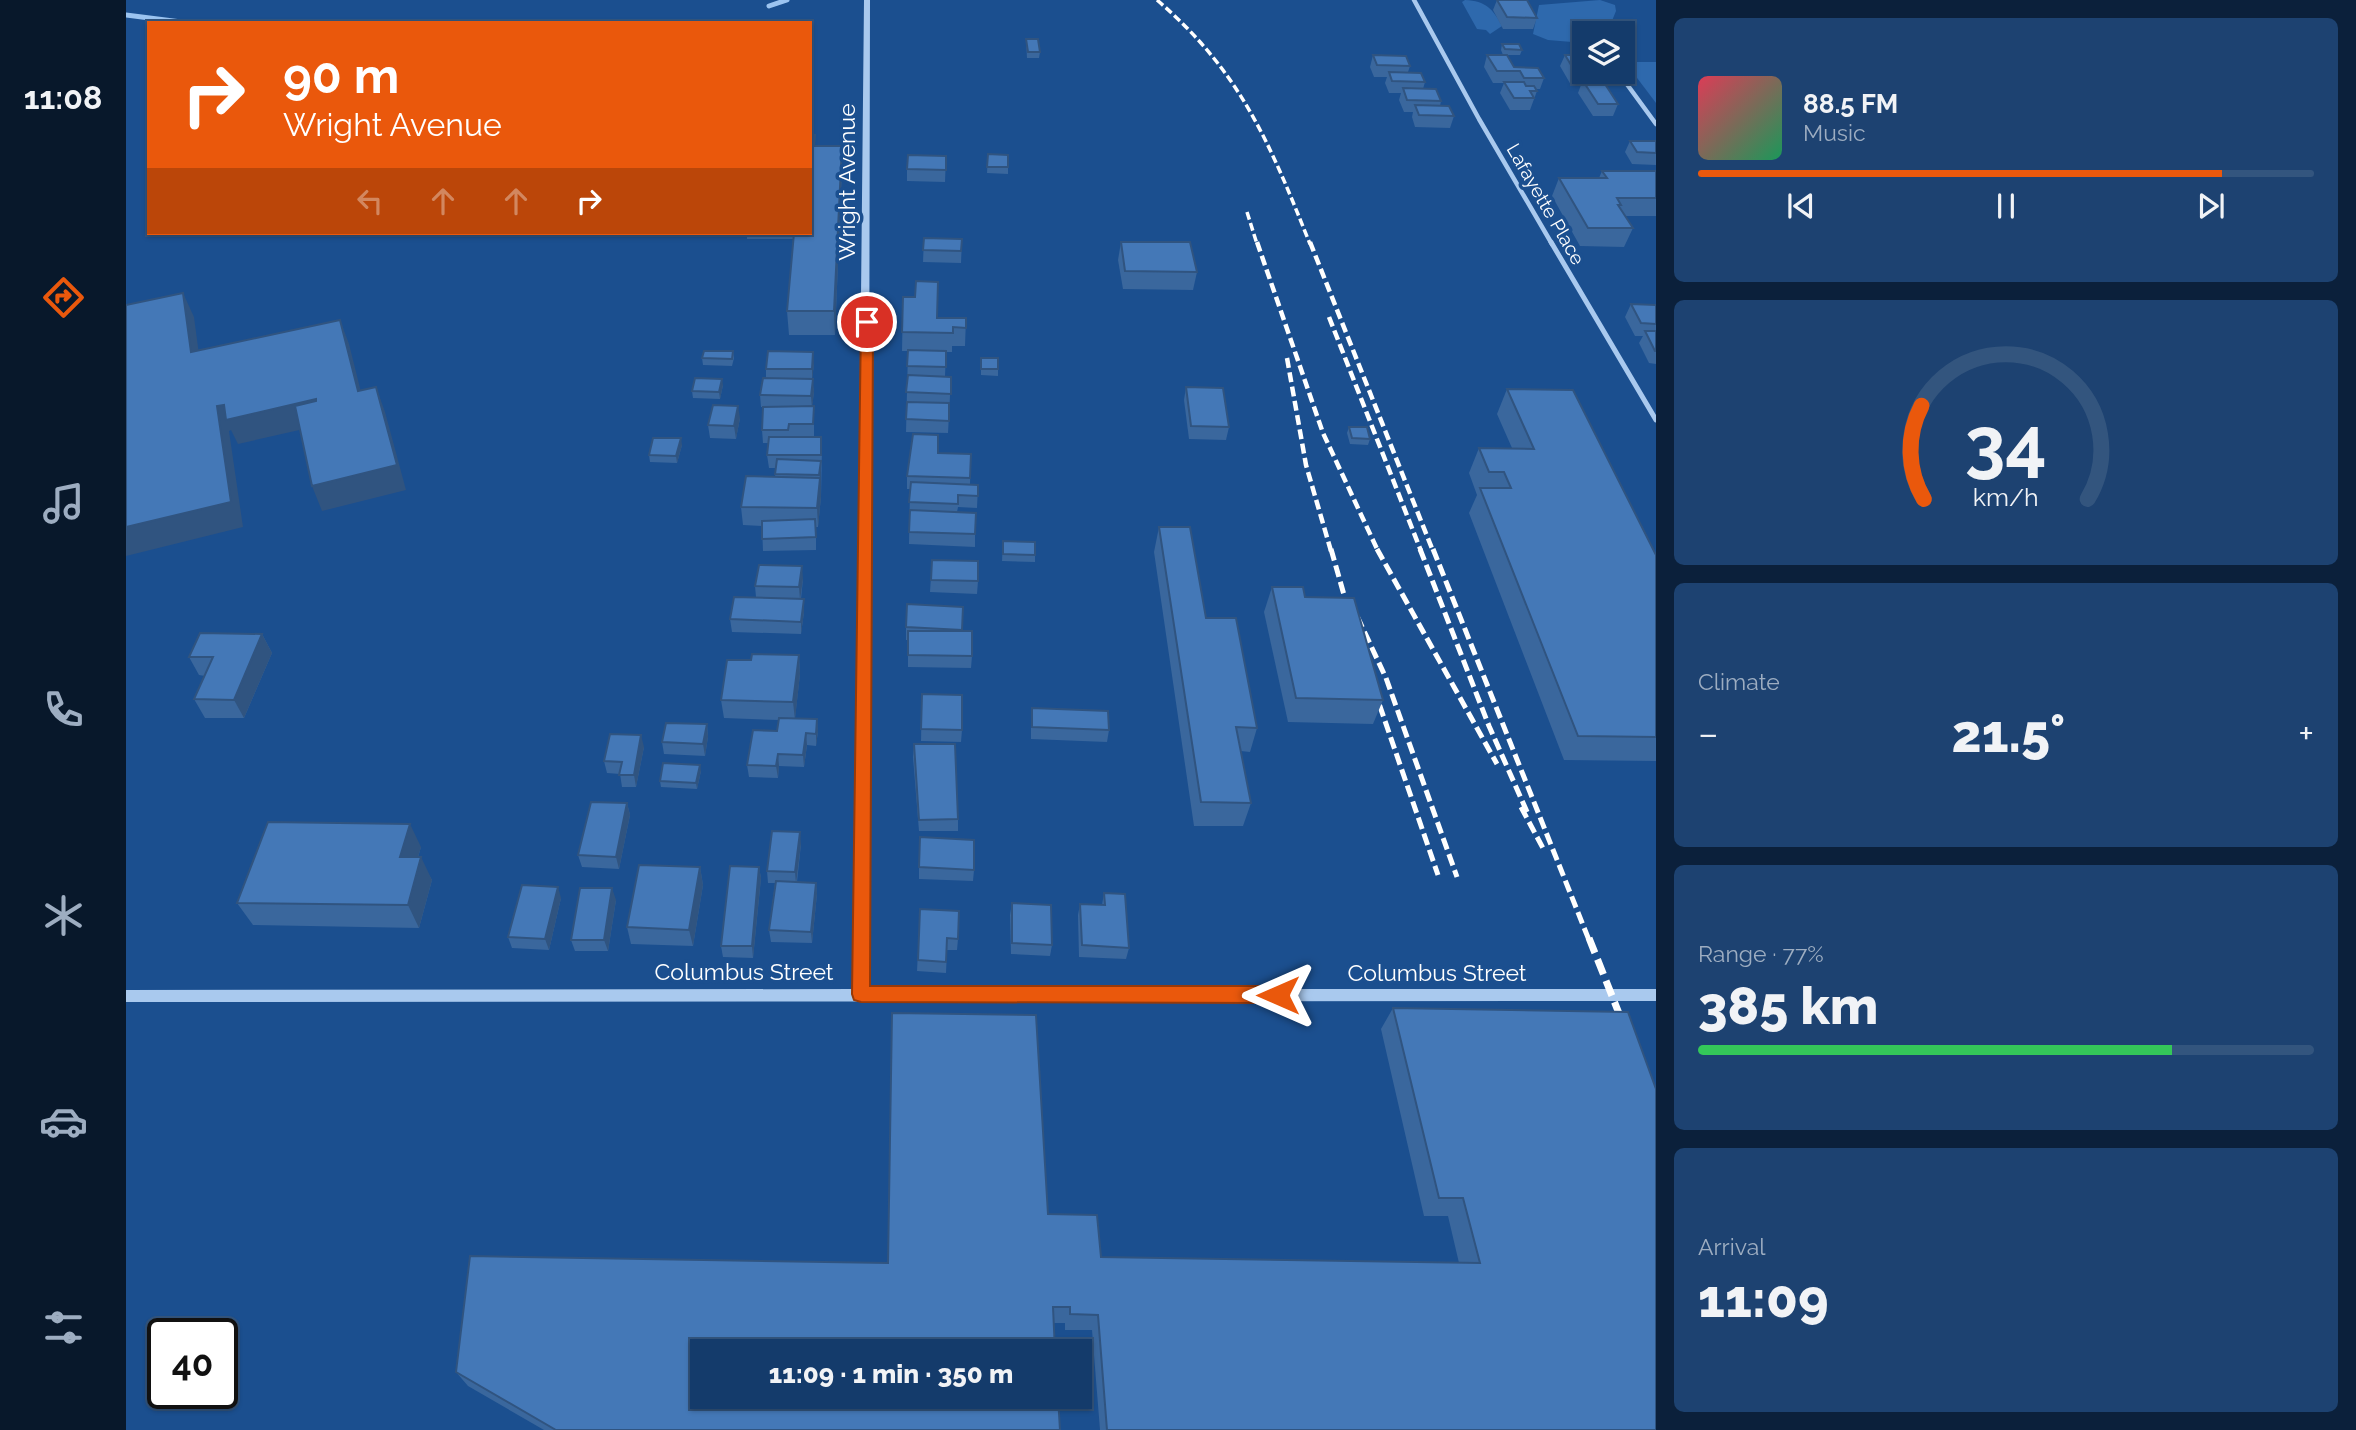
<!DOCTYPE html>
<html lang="en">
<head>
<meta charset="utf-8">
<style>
	body { margin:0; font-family:Raleway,sans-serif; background:#1d4271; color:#f1f3f6; height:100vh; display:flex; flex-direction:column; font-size:26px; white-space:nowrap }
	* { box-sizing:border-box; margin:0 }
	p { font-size:23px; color:#9dadc1 }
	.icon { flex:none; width:38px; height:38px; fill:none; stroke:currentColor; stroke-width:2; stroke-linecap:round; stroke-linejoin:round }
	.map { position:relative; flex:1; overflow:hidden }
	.side { display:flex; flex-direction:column; gap:18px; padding:18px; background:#0b203b; width:700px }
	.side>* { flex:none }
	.hud { position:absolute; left:21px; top:21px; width:665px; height:214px; border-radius:0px; box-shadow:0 2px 5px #0004,0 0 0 2px #33557e; background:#ea580c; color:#fff; overflow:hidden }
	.buttons { position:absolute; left:1446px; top:21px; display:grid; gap:14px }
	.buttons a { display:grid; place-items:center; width:63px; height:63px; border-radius:0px; background:#143b6b; box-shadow:0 2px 5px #0004,0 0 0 2px #33557e; font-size:35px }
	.speed { position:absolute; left:21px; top:1318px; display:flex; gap:14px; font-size:35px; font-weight:700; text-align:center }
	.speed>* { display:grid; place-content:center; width:91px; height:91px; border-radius:50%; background:#143b6b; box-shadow:0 2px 5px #0004,0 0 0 2px #33557e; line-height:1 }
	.speed .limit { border:4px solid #111; border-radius:10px; background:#fff; color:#111 }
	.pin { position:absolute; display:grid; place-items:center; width:60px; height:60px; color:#fff; margin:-30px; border:4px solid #fff; border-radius:50%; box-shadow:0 2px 7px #0007 }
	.me { position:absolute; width:77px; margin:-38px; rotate:270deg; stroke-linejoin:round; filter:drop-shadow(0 0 5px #0008) }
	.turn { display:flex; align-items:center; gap:24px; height:147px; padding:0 21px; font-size:32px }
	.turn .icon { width:91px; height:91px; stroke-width:2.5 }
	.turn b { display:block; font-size:49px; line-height:60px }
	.lanes { display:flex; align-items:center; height:66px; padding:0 21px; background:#0003; justify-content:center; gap:35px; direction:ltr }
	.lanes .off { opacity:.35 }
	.big { font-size:52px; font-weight:800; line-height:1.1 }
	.side .tile { flex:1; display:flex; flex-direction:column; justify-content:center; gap:10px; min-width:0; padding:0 24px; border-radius:10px; background:#1d4271 }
	.side .dial { align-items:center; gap:0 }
	.dial svg { height:182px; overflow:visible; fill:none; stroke:#33557e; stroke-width:7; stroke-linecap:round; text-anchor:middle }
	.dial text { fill:#f1f3f6; stroke:none }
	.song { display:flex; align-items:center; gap:21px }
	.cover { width:84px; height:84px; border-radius:10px; background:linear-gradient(135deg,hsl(350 70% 55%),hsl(150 70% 35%)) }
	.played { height:7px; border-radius:4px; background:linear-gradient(90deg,#ea580c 85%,#33557e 85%) }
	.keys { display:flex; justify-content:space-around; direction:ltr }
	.heat { display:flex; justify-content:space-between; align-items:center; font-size:38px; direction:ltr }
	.charge { height:10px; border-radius:5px; background:linear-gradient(90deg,#34c759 77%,#33557e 0) }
	.trip { position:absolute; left:564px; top:1339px; width:402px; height:70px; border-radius:0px; background:#143b6b; box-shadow:0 2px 5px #0004,0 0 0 2px #33557e; font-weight:800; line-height:70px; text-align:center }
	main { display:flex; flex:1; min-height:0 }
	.tabs { display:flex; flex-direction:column; width:126px; justify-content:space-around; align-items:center; background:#08182b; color:#9dadc1 }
	.tabs .icon { width:49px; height:49px }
	.tabs .selected { color:#ea580c }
	.tabs b { font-size:32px; color:#f1f3f6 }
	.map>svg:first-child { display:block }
</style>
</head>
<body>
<main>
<nav class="tabs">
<b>11:08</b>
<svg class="icon selected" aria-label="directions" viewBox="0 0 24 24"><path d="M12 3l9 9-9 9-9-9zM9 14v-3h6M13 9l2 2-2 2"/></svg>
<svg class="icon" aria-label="music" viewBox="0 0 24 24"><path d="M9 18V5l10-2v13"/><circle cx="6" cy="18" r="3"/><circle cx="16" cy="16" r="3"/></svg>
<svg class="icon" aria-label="phone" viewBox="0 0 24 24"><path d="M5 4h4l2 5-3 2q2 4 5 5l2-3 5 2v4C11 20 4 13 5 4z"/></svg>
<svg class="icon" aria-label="climate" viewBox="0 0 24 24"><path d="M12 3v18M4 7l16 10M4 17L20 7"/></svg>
<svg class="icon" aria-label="car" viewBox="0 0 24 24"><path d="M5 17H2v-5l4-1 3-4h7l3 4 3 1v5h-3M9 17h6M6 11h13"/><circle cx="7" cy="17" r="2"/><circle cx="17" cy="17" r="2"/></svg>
<svg class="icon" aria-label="filters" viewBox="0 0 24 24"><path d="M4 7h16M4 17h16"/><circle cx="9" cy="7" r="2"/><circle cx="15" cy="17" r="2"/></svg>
</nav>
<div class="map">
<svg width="1530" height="1430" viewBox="0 0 1530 1430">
	<rect width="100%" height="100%" fill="#1b4f8f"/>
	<g fill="#2e69ad">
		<path d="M1339,0C1360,1 1367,9 1376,26L1364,34L1360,30L1351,29L1336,2Z"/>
		<path d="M1474,0L1489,5L1490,11L1481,33H1458V43L1422,40L1407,34L1413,5Z"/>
		<path d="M1499,62H1530V103Z"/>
	</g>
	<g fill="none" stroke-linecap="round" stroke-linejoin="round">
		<g stroke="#9cc4f0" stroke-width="5">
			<path d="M643,6L661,0"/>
			<path d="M0,15L63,23"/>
		</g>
		<g stroke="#a9c9ee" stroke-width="4.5">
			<path d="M1288,0L1353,119L1426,244"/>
			<path d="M1492,72L1530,124"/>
		</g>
		<path stroke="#a9c9ee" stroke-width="5" d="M1425,242L1530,420"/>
		<path fill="#a9c9ee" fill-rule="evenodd" d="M738,0H744L742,989H1530V1001L0,1002V990L728,989Z"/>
		<g stroke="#fff" stroke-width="3.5" stroke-dasharray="8 3.5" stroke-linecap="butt">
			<path d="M1031,0C1115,72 1144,144 1184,244"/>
			<path d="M1121,212L1131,244"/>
		</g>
		<g stroke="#fff" stroke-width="4.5" stroke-dasharray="10 4.5" stroke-linecap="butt">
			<path d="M1131,242L1197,433L1252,551"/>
			<path d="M1184,242L1307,551"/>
			<path d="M1203,317L1295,551"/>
			<path d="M1161,358L1180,465L1205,551"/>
		</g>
		<g stroke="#fff" stroke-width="5" stroke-dasharray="12 5" stroke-linecap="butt">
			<path d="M1205,549L1224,616"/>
			<path d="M1251,549L1371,764"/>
			<path d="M1294,549L1363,726L1402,814"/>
			<path d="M1307,549L1463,940"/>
			<path d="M1224,601L1260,678L1331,877"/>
			<path d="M1248,689L1312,875"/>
			<path d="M1395,807L1418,850"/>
		</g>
		<path stroke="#fff" stroke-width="7" stroke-dasharray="16 7" stroke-linecap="butt" d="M1463,938L1500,1031"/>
	</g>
	<g fill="#3a679d">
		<path d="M1371,0H1401L1411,18L1407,29H1377L1367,10Z"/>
		<path d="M900,39L914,52L913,58H901Z"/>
		<path d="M1376,44L1396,50L1394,55H1377L1375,50Z"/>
		<path d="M1247,55L1284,66L1282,72L1299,82L1297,89L1315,101L1314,106L1328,116L1324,128L1289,127L1286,117L1287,112H1278L1273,100L1275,93H1263L1259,83L1261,77H1248L1244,67Z"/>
		<path d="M1361,55L1388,67L1418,78L1414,89H1410L1411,91L1404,110H1384L1374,93L1378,83H1367L1358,67Z"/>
		<path d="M1439,55L1469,74L1466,81L1492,104L1487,116H1467L1452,93L1455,85H1445L1434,66Z"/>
		<path d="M1504,141H1530V165L1506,164L1499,152Z"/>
		<path d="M689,146L716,169L709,335H663L661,311L667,239H621V233H684Z"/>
		<path d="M862,154L882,155V174L861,173Z"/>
		<path d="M820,156L819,182L781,181V169Z"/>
		<path d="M1476,171H1530V216H1499L1507,228L1498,247L1454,246L1426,196L1433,178H1473Z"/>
		<path d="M798,238L836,239L835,263L797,262Z"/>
		<path d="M995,242L1071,272L1067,290L997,289L992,260Z"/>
		<path d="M777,297L811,318H840L839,346H826V352H820L819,376L825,377L822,433L780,432L782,351H776Z"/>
		<path d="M1505,304L1530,305V364L1523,363L1513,343L1517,336H1509L1499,317Z"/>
		<path d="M607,351L608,358L606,366L577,365L576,358Z"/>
		<path d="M855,358H872V376L855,375Z"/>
		<path d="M688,364L686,379L688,392L686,406L688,419V436L695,437L696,449L695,497L692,527H690V550L637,551L636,526L617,525L615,507L649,477L650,468H643L641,455L642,443H637L636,430L637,407H635L634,395L640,378V369Z"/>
		<path d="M597,385L594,399L567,398L566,391Z"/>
		<path d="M1060,387L1103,427L1100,440L1063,439L1058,400Z"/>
		<path d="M1381,389L1530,555V761L1438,760L1343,513L1351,495L1343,473L1353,448H1386L1371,414Z"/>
		<path d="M614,418L610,439L584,438L582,425Z"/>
		<path d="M1223,427L1244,439L1242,445L1224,444L1221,433Z"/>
		<path d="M556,445L551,463L524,462L523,455Z"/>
		<path d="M812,453L845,454L844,484L852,485L851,508L832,507L831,512L849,534V547L783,544L784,489H781V476Z"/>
		<path d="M1033,527L1080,618L1131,728L1124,752L1115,751L1125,803L1117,826H1068L1028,552Z"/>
		<path d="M877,541L909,555V562L876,561Z"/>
		<path d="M806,560L852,581L851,594L804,592Z"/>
		<path d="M677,579L675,599L678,612L675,634L606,632L604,619L630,597L629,586Z"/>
		<path d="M1146,587L1179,597L1257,700L1247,724L1162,722L1138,612Z"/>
		<path d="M837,607L836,631L846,656L845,668L782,667V640H780V627Z"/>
		<path d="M136,634L146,653L118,718H79L68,699L79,676L73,675L63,657Z"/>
		<path d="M673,655L674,674L669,718L691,719L692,731L690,746L681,745L678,767L653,766L652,778L623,777L621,765L651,731L653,720L598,718L595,700L625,660Z"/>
		<path d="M796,694L836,730L835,742L795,741Z"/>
		<path d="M906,708L983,730L981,742L905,739V720Z"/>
		<path d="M581,724L582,737L579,756L538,754L536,742Z"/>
		<path d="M788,744L832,819V831H793L787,757Z"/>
		<path d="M518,747L510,787H496L494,774L481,773L478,761Z"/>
		<path d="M575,771L571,789L535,787L534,781Z"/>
		<path d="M501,803L504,815L493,869L456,867L452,855Z"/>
		<path d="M675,844L671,882L690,883L691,894L686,943L645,942L643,930L649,883H642L641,871Z"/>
		<path d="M295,847L292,857L306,880L293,928L127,925L111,903Z"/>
		<path d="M574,867L577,885L567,946L505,944L501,927Z"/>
		<path d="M633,867L635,878L627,958L597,957L595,946Z"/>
		<path d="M793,867L848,870L847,881L793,879Z"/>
		<path d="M978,893L1003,948L1000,959L953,957L952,915L954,904L976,905Z"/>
		<path d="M435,898L423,950L386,948L382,937Z"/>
		<path d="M490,900L482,951H449L445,940Z"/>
		<path d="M886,903L926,945L924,956L885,954L884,915Z"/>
		<path d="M794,909L832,939L831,950H821L820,973L791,971Z"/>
		<path d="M1267,1008L1530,1430H974L966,1330H939V1323H928L934,1430H418L342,1386L330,1372L762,1263L922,1214L975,1257L1333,1263L1322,1216H1298L1255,1029Z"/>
	</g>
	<g fill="#305480">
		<path d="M685,55L686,73L684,84V60Z"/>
		<path d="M716,146V169L709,335L708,311Z"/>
		<path d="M57,293L68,317L76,377L65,352Z"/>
		<path d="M214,320L223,344L241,416L232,391Z"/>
		<path d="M687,352L688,364L686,382V369Z"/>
		<path d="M596,379L597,385L594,399L593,392Z"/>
		<path d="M687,379L688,392L686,409L685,396Z"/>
		<path d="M250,387L259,412L280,490L196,511L186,486Z"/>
		<path d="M190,399L200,424L112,444L105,430L103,431L117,527L0,556V527L91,406L98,405Z"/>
		<path d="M612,406L614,418L610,439L608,426Z"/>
		<path d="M555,438L556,445L551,463L550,456Z"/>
		<path d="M695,461V497L692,527L691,508Z"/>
		<path d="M676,566L677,579L674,600L673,587Z"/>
		<path d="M678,599V612L675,634V622Z"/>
		<path d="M136,634L146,653L118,718L108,700Z"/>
		<path d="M673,655L674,674L669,720L667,702Z"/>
		<path d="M691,719L692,731L690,746V734Z"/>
		<path d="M581,724L582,737L579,756L577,744Z"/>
		<path d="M680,733L681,745L678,767L677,755Z"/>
		<path d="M515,735L518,747L510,787L508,775Z"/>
		<path d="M652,754L653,766L652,778L650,766Z"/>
		<path d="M574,765L575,771L571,789L570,783Z"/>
		<path d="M501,803L504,815L493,869L490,857Z"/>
		<path d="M284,824L295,847L285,880L274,857Z"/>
		<path d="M674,832L675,844L670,884L669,872Z"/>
		<path d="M295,857L306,880L293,928L282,905Z"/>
		<path d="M574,867L577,885L567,946L563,930Z"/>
		<path d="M633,867L635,878L627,958L626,946Z"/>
		<path d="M690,883L691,894L686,943L685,932Z"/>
		<path d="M432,887L435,898L423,950L419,939Z"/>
		<path d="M486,888L490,900L482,951L478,940Z"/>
	</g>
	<g fill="#4478b7" stroke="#305480" stroke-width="2">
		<path d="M1371,0H1401L1411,18L1381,17Z"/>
		<path d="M900,39H912L914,52H902Z"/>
		<path d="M1376,44H1393L1396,50L1379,49Z"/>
		<path d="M1247,55L1280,56L1284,66L1251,65Z"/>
		<path d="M1361,55H1381L1388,67L1412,68L1418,78H1398L1394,71H1371Z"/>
		<path d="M1439,55H1457L1458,72H1467L1469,74L1450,73Z"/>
		<path d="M1263,72L1295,73L1299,82L1266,81Z"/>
		<path d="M1457,81H1477L1492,104H1472Z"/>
		<path d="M1378,82H1398L1400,86H1408L1411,91H1404L1408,98H1388Z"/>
		<path d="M1277,88L1310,89L1315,101L1281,100Z"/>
		<path d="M1289,105L1323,106L1328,116L1293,115Z"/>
		<path d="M684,135H689L688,146H716L708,311H661L668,233H684Z"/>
		<path d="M1504,141H1530V153L1511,152Z"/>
		<path d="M862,154L882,155V167H861Z"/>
		<path d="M782,155L820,156V170L781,169Z"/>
		<path d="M1476,171H1530V198H1491L1495,205H1492L1507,228H1462L1433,178H1481Z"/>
		<path d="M798,238L836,239L835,251L797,250Z"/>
		<path d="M995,242H1064L1071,272L999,271Z"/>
		<path d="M790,281L812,282L811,318H840V328L827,327V333L776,332L777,297H789Z"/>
		<path d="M57,293L65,352L214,320L232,391L250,387L271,465L186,486L169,406L190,401V399L100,420L98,405L91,406L105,502L0,527V305Z"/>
		<path d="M1505,304L1530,305V324L1515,323Z"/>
		<path d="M1519,331H1530V351H1529Z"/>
		<path d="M782,350L820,351V367L781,366Z"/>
		<path d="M578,351H607L606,359L576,358Z"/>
		<path d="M642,351L687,352L686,369H640Z"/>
		<rect x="855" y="358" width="17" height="11"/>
		<path d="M782,375L825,377V394L780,392Z"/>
		<path d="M569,378L596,379L593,392L566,391Z"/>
		<path d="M637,378L687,379L685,396L634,395Z"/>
		<path d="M1060,387L1097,388L1103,427L1065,426Z"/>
		<path d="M1381,389L1447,390L1530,555V737L1452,736L1354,488H1385L1378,472H1363L1353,448L1408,449Z"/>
		<path d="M781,402L823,403V421L780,419Z"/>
		<path d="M587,405L612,406L608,426L582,425Z"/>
		<path d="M688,406L687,424H663L662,430H636L637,407Z"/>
		<path d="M1223,427H1241L1244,439L1226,438Z"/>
		<path d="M787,434L812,435V453L845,454L844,478L781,476Z"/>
		<path d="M643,437H695V455H641Z"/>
		<path d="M527,438H555L550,456L523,455Z"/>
		<path d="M651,459L695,461L693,475L649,474Z"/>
		<path d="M620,476L694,478L691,508L615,507Z"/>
		<path d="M785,482L852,485V496L832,495V504L783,502Z"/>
		<path d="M784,510L850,513L849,534L783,532Z"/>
		<path d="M689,519L690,537L636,539V521Z"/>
		<path d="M1033,527H1064L1080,618H1110L1131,728L1110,727L1125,803L1075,802Z"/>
		<path d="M877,541L909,542V555L877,554Z"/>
		<path d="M806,560L852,561V581L805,580Z"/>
		<path d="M633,565L676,566L673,587L629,586Z"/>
		<path d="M1146,587H1177L1179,597L1228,598L1257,700L1170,698Z"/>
		<path d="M608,597L678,599L675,622L604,619Z"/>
		<path d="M781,604L837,607L836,630L780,627Z"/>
		<path d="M782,631H846V656L782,655Z"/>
		<path d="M74,633L136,634L108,700L68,699L87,657H63Z"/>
		<path d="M626,654L673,655L667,702L595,700L601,660H625Z"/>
		<path d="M796,694L836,695V730L795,729Z"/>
		<path d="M906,708L982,711L983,730L906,727Z"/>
		<path d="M653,718L691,719L690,734L680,733L677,755L652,754L650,766L621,765L627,730L651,731Z"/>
		<path d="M540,723L581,724L577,744L536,742Z"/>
		<path d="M484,734L515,735L508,775H493L496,762L478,761Z"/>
		<path d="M788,744H829L832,819L793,820Z"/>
		<path d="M537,763L574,765L570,783L534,781Z"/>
		<path d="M465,802L501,803L490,857L452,855Z"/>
		<path d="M142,822L284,824L274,857H295L282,905L111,903Z"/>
		<path d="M646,831L674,832L669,872L641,871Z"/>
		<path d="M794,837L848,840V870L793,867Z"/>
		<path d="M513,865L574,867L563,930L501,927Z"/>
		<path d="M604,866L633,867L626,946H595Z"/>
		<path d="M650,881L690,883L685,932L643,930Z"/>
		<path d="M396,885L432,887L419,939L382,937Z"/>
		<path d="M454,888H486L478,940H445Z"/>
		<path d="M978,893L999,894L1003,948L956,945L954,904L979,905Z"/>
		<path d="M886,903L925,905L926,945L886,943Z"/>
		<path d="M794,909L833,911L832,939L821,938L820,962L792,960Z"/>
		<path d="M1267,1008L1502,1012L1530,1089V1430H981L972,1315L944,1314V1307H927L929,1351H576V1396H932L934,1430H430L330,1372L344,1256L762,1263L766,1013L910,1015L922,1214L971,1215L975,1257L1354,1263L1337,1198H1313Z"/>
	</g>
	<path fill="#ea580c" stroke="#983908" stroke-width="2" d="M741,319L747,322L744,986H1152L1159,989L1162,995L1159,1000L1152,1003L735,1002L728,1000L726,994L735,322Z"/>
	<g text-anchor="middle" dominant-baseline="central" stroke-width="7" stroke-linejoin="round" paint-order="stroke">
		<g font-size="19" fill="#fff" stroke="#1b4f8f">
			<text transform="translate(1420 204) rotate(60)">Lafayette Place</text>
		</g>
		<g font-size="23" fill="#fff" stroke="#1b4f8f">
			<text transform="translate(720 182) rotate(-90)">Wright Avenue</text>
			<text x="618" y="971">Columbus Street</text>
			<text x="1311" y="972">Columbus Street</text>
		</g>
	</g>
</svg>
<div class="buttons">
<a><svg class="icon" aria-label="layers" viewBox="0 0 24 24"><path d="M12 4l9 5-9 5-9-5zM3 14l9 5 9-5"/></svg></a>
</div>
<div class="speed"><div class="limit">40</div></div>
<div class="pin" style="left:741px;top:322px;background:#d93025"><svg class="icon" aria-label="arrive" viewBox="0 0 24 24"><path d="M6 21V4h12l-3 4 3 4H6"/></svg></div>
<svg class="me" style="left:1152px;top:995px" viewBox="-20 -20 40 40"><path d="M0-17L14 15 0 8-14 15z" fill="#ea580c" stroke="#fff" stroke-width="4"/></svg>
<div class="trip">11:09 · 1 min · 350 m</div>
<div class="hud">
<div class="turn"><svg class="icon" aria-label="right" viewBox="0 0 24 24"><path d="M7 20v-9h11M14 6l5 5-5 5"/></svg><div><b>90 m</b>Wright Avenue</div></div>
<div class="lanes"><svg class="icon off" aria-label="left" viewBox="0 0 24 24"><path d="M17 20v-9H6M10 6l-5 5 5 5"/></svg><svg class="icon off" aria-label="ahead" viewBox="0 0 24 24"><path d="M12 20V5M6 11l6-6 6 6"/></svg><svg class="icon off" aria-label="ahead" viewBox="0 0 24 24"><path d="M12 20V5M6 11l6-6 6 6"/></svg><svg class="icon" aria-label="right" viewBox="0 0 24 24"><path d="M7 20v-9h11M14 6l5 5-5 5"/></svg></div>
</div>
</div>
<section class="side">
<div class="tile">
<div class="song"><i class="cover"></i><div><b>88.5 FM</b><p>Music</p></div></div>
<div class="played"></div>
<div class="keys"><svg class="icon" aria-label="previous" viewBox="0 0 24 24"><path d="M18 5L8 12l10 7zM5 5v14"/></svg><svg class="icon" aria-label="pause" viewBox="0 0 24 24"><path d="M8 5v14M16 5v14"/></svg><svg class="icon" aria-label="next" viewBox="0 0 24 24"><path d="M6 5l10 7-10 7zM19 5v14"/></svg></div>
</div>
<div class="tile dial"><svg viewBox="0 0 100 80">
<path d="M14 69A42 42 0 1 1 86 69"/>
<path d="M14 69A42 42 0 0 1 13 28" stroke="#ea580c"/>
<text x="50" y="56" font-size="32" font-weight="700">34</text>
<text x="50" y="72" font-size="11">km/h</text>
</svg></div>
<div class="tile"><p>Climate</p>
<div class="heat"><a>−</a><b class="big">21.5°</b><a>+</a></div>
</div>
<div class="tile"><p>Range · 77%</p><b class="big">385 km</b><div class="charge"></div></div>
<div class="tile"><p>Arrival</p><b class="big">11:09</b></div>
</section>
</main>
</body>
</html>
